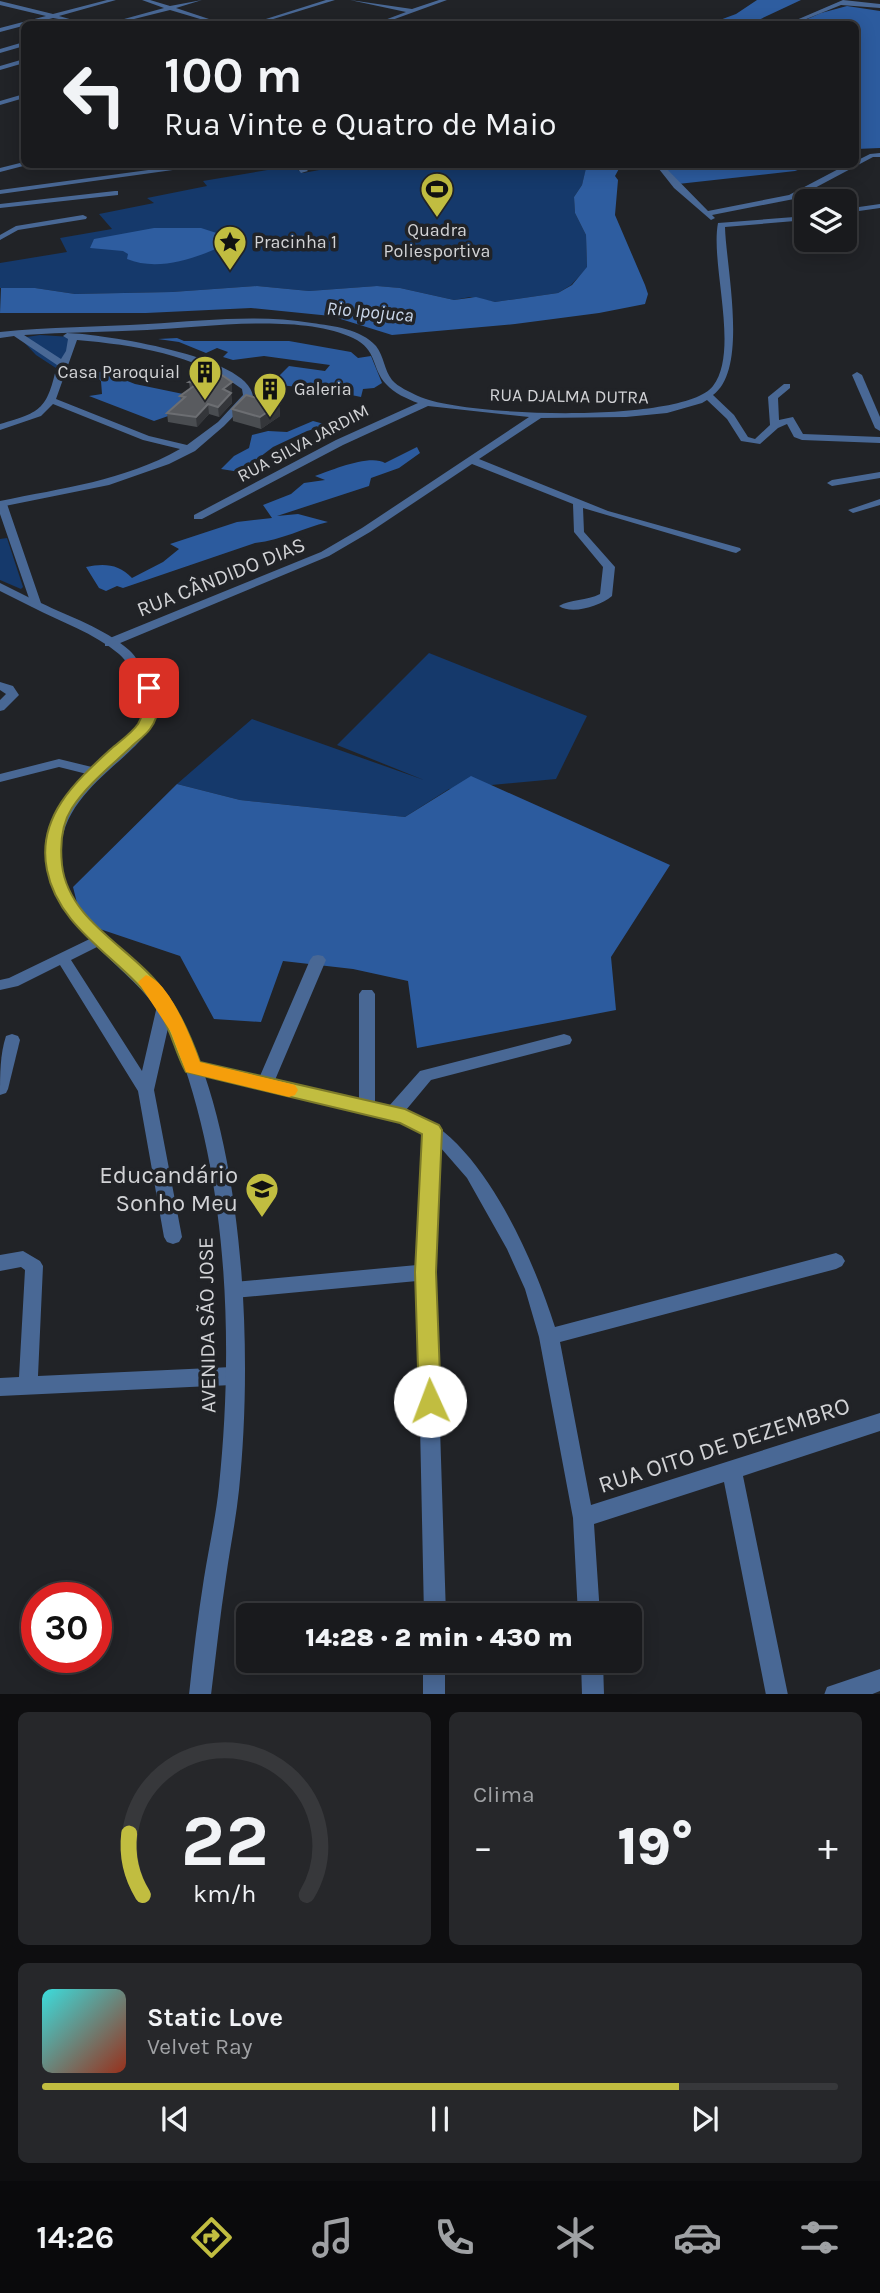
<!DOCTYPE html>
<html lang="pt">
<head>
<meta charset="utf-8">
<style>
	body { margin:0; font-family:Karla,sans-serif; background:#26272a; color:#f1f3f6; height:100vh; display:flex; flex-direction:column; font-size:26px; white-space:nowrap }
	* { box-sizing:border-box; margin:0 }
	p { font-size:23px; color:#9fa1a4 }
	.icon { flex:none; width:38px; height:38px; fill:none; stroke:currentColor; stroke-width:2; stroke-linecap:round; stroke-linejoin:round }
	.map { position:relative; height:1694px; overflow:hidden }
	.details { display:flex; flex-direction:column; gap:18px; padding:18px; background:#0e0e10; flex:1 }
	.details>* { flex:none }
	.hud { position:absolute; left:21px; top:21px; width:838px; height:147px; border-radius:10px; box-shadow:0 4px 18px #0003,0 0 0 2px #37383b; background:#191a1d; color:#f1f3f6; overflow:hidden }
	.buttons { position:absolute; left:794px; top:189px; display:grid; gap:14px }
	.buttons a { display:grid; place-items:center; width:63px; height:63px; border-radius:10px; background:#191a1d; box-shadow:0 4px 18px #0003,0 0 0 2px #37383b; font-size:35px }
	.speed { position:absolute; left:21px; top:1582px; display:flex; gap:14px; font-size:35px; font-weight:700; text-align:center }
	.speed>* { display:grid; place-content:center; width:91px; height:91px; border-radius:50%; background:#191a1d; box-shadow:0 4px 18px #0003,0 0 0 2px #37383b; line-height:1 }
	.speed .limit { border:10px solid #d22; background:#fff; color:#111 }
	.pin { position:absolute; display:grid; place-items:center; width:60px; height:60px; color:#fff; margin:-30px; border-radius:14px; box-shadow:0 4px 10px #0006 }
	.me { position:absolute; width:77px; margin:-38px; rotate:358deg; stroke-linejoin:round; filter:drop-shadow(0 0 5px #0008) }
	.turn { display:flex; align-items:center; gap:24px; height:147px; padding:0 28px; font-size:32px }
	.turn .icon { width:91px; height:91px; stroke-width:2.5 }
	.turn b { display:block; font-size:49px; line-height:60px }
	.big { font-size:52px; font-weight:800; line-height:1.1 }
	.details .tile { flex:1; display:flex; flex-direction:column; justify-content:center; gap:10px; min-width:0; padding:0 24px; border-radius:10px; background:#26272a }
	.details .dial { align-items:center; gap:0 }
	.dial svg { height:182px; overflow:visible; fill:none; stroke:#37383b; stroke-width:7; stroke-linecap:round; text-anchor:middle }
	.dial text { fill:#f1f3f6; stroke:none }
	.song { display:flex; align-items:center; gap:21px }
	.cover { width:84px; height:84px; border-radius:10px; background:linear-gradient(135deg,hsl(180 70% 55%),hsl(10 70% 35%)) }
	.played { height:7px; border-radius:4px; background:linear-gradient(90deg,#c1bd40 80%,#37383b 80%) }
	.keys { display:flex; justify-content:space-around; direction:ltr }
	.heat { display:flex; justify-content:space-between; align-items:center; font-size:38px; direction:ltr }
	.details .tiles { flex:1; display:grid; gap:18px; grid-template-columns:1fr 1fr }
	.tile:last-child { grid-column:span 2 }
	.trip { position:absolute; left:236px; top:1603px; width:406px; height:70px; border-radius:10px; background:#191a1d; box-shadow:0 4px 18px #0003,0 0 0 2px #37383b; font-weight:800; line-height:70px; text-align:center }
	.menu { display:flex; height:112px; justify-content:space-around; align-items:center; background:#0a0a0c; color:#9fa1a4 }
	.menu .icon { width:49px; height:49px }
	.menu .active { color:#c1bd40 }
	.menu b { font-size:32px; color:#f1f3f6 }
	.map>svg:first-child { display:block }
</style>
</head>
<body>
<div class="map">
<svg width="880" height="1695" viewBox="0 0 880 1695">
	<rect width="100%" height="100%" fill="#212327"/>
	<g fill="#15396b">
		<path d="M352,164L587,165L582,185L574,197L575,213L586,235L587,268L571,285L558,293L495,302L470,297L454,300L400,288L377,286L309,291L257,286L172,292L75,294L35,288H0V263L67,252L60,238L112,229L99,214L154,203L147,198L207,186L203,181L291,166L303,173Z"/>
		<path d="M40,335L72,337L62,372L36,355L20,338Z"/>
		<path d="M7,538L23,587L21,589L0,580V539Z"/>
		<path d="M429,653L587,716L556,779L449,789L405,817L240,800L177,784L252,719L424,780L337,745Z"/>
	</g>
	<g fill="#2c5b9e">
		<path d="M847,6L880,11V148L856,149V24H796L821,13Z"/>
		<path d="M661,165H811L795,171L678,184Z"/>
		<path d="M177,338L184,341H289L351,352L358,358L371,356L382,383L374,388L363,389L361,397L327,390L315,397L299,394L307,388L271,384L289,366L325,371L330,365L264,356L233,360L223,357L228,352L217,348L206,353L179,342L158,339Z"/>
		<path d="M102,371L135,384L188,395L171,415L154,421L89,396L102,394L101,381L94,374Z"/>
		<path d="M313,421L328,425L307,431L273,447L240,472L221,469L234,456L249,448L252,435L268,431L287,432Z"/>
		<path d="M417,447L420,453L399,468L371,478L369,486L277,516L298,514L328,522C302,528 283,540 255,543L123,588L117,586L106,591L99,588L86,567C104,563 119,564 132,578L163,562L179,549L170,544L237,522L272,518L263,505L291,494L304,483L325,480L315,476C332,470 370,454 385,463Z"/>
		<path d="M471,776L670,865L611,957L616,1010L417,1048L408,981L353,969L283,961L261,1022L214,1019L180,956L82,923L73,887L177,784L240,800L405,817Z"/>
	</g>
	<g fill="#2e5da0">
		<path d="M757,0H801L750,24H709L736,14Z"/>
		<path d="M587,164L621,165L615,176L618,180L615,215L645,285L648,294L645,304L599,313L515,324L392,335L331,316L251,308L146,313H0L1,288H35L75,294L172,292L257,286L309,291L377,286L400,288L454,300L476,297L495,302L558,293L572,285L587,267L586,235L575,213L574,197L582,185Z"/>
		<path d="M154,228H201L229,237L226,244C198,258 158,272 127,259L128,254L123,251L90,248L94,239Z"/>
	</g>
	<g fill="none" stroke-linecap="round" stroke-linejoin="round">
		<g fill="#496895" fill-rule="evenodd">
			<path d="M107,0H116L59,16L87,24L53,18L0,32V28L46,16L0,5V1L53,14Z"/>
			<path d="M142,0H150L170,6L202,0L176,8L224,24H217L170,10L114,24H106L164,8Z"/>
			<path d="M326,0H335L257,24H250Z"/>
			<path d="M350,0L412,9L439,0H447L381,24H374L406,12Z"/>
			<path d="M843,0L880,4V8L841,5L794,24H787Z"/>
			<path d="M24,42V46L0,53V49Z"/>
			<path d="M24,59V63L0,70V66Z"/>
			<path d="M24,94V98L0,105V101Z"/>
			<path d="M880,153V157H873L794,199L712,215L715,218L711,220L674,188L655,164H662L708,211L789,195L848,164H856V161L870,154Z"/>
			<path d="M24,162L27,165L0,172V168Z"/>
			<path d="M294,164H301L308,171L301,173Z"/>
			<path d="M178,166L180,169L0,194V190Z"/>
			<path d="M115,191H118V195L0,208V204Z"/>
			<path d="M880,204V208L845,213V209Z"/>
			<path d="M83,215L87,217L86,219L18,230L0,240V235L16,226Z"/>
			<path d="M807,216V220L725,227C726,267 749,369 713,395L734,415L748,437L755,439L770,425L768,397L784,384H790V388L778,398L779,420L793,417L803,434L880,437V443L802,440L794,437L787,424L778,428L760,444L741,441L727,419L707,400L702,403L667,413L626,417L541,418L479,459L608,511L740,548L741,550L736,553L732,552L583,508L584,532L615,567L612,596C600,606 572,615 559,606C570,599 587,601 600,594L603,567L574,532L573,504L472,464L370,532L329,556L113,646H105V640L321,552L362,528L529,417L428,406L343,445L202,519H194V515L336,440L418,403C407,399 394,393 386,384C371,368 378,350 353,338C301,313 205,327 147,330C106,332 65,332 24,335L61,359L66,351L68,339L63,336L67,333C102,334 248,356 253,396L224,426L195,451L169,464L109,485L0,507V501C62,488 124,481 180,449L143,440L53,404L41,416L0,430V424C43,412 47,408 57,365L14,336L0,338V332C49,327 99,327 148,324C203,321 258,314 312,323C333,326 361,329 376,346C384,356 384,370 392,380C398,387 410,392 418,396C461,417 684,424 713,386C740,351 710,264 718,223ZM77,340C134,345 195,354 242,389L243,395L218,422L187,445L149,436L56,399Z"/>
			<path d="M857,372L862,375L880,417V431L875,428L852,375Z"/>
			<path d="M880,472V478L832,486L827,483L832,480Z"/>
			<path d="M880,499V505L853,513L848,510Z"/>
			<path d="M0,583L40,603L42,605L40,607H32L0,591Z"/>
			<path d="M0,682L13,686L19,695L4,710L0,711V700L6,694L0,690Z"/>
			<path d="M59,759L100,769L102,772L95,776L59,767L0,782V774Z"/>
			<path d="M100,934L105,935L107,939L105,943L71,960L142,1071L157,1006L159,1002H171L173,1006L154,1090L182,1237L179,1242L173,1244L167,1242L164,1237L138,1091L60,965L18,986L0,990V980L9,978Z"/>
			<path d="M318,955L323,956L326,960L275,1080L359,1099V994L362,990H372L375,994V1103L389,1106L420,1071L564,1034L570,1036L572,1040L570,1044L431,1080L406,1110C480,1134 533,1258 555,1327L836,1253L842,1256L845,1261L842,1266L836,1269L560,1342L591,1505L880,1413V1431L743,1476L788,1695H766L724,1482L594,1524L600,1615H578L573,1518L539,1337L525,1289L507,1249L467,1178L440,1147L435,1272L446,1615H424L417,1281L234,1298L227,1296L225,1290L227,1284L234,1282L417,1265L423,1134L401,1121L193,1073L187,1071L185,1067L187,1063L193,1061L260,1076L310,960L313,956Z"/>
			<path d="M12,1034L18,1036L20,1040L8,1089L6,1093L0,1095C0,1075 0,1054 6,1036Z"/>
			<path d="M23,1251L40,1261L43,1266L38,1376L232,1367L239,1370L242,1376L239,1382L232,1385L0,1396V1378L19,1377L25,1270L21,1267L0,1271V1255Z"/>
			<rect x="423" y="1661" width="22" height="34"/>
			<path d="M581,1661H603L604,1695H582Z"/>
			<path d="M880,1669V1691L870,1695H824L827,1687Z"/>
		</g>
		<path fill="#496895" fill-rule="evenodd" d="M0,501L7,504L41,603C70,617 104,628 129,650C137,657 141,667 147,676C151,682 157,690 158,698C166,754 47,781 62,869C70,918 122,950 154,984C168,999 180,1016 189,1035C245,1159 253,1356 239,1490C236,1519 230,1548 226,1577C220,1616 216,1655 211,1695H189C193,1655 198,1616 204,1578C209,1547 216,1516 219,1486C234,1342 228,1174 174,1038C147,972 65,943 49,871C38,825 71,788 103,760C116,749 133,736 141,720C149,706 144,693 137,680C132,671 127,661 119,654C94,633 61,622 32,607L0,514Z"/>
	</g>
	<g fill="#4a4d51">
		<path d="M189,382H232V392L231,393L232,403L219,417L209,414L197,427L168,422L167,413L181,400L180,396L190,389Z"/>
		<path d="M279,404L280,416L261,429L233,421L232,409Z"/>
	</g>
	<g fill="#34363a">
		<path d="M232,382V392L224,398L223,389Z"/>
		<path d="M231,393L232,403L219,417L218,407Z"/>
		<path d="M208,404L209,414L197,427L196,417Z"/>
		<path d="M279,404L280,416L261,429L260,417Z"/>
	</g>
	<g fill="#595b5f" stroke="#6c6e72" stroke-width="2">
		<path d="M213,369L232,382L223,389L231,393L218,407L208,404L196,417L167,413L185,397L180,396L198,383L189,382Z"/>
		<path d="M246,395L279,404L260,417L232,409Z"/>
	</g>
	<path fill="#c1bd40" stroke="#7d7b2a" stroke-width="2" d="M149,684L156,688C160,702 159,717 150,729C145,736 137,741 131,747C111,766 87,785 72,808C61,825 60,846 62,865C68,917 123,944 154,979C176,1003 189,1032 200,1062L405,1109L439,1125L442,1130L436,1272L441,1401L438,1408L430,1411L422,1408L419,1401L415,1272L422,1134L400,1123L186,1072C175,1052 171,1029 158,1009C126,960 59,932 47,870C36,817 76,781 111,749C119,742 132,733 138,724C145,712 145,701 142,688Z"/>
	<path fill="#f59e0b" d="M146,975C170,982 192,1040 200,1062L295,1085L298,1090L295,1095L289,1097L186,1072L171,1032L138,982Z"/>
	<defs>
		<symbol id="stadium-pin" viewBox="-11 -11 22 30"><path d="M0 17L-7.5 6A9.5 9.5 0 1 1 7.5 6Z" fill="#c1bd40" stroke="#212327"/><path d="M0-5a6.5 5 0 1 0 0 10a6.5 5 0 1 0 0-10ZM-3.5-1.8h7v3.6h-7Z" fill="#111"/></symbol>
		<symbol id="sight-pin" viewBox="-11 -11 22 30"><path d="M0 17L-7.5 6A9.5 9.5 0 1 1 7.5 6Z" fill="#c1bd40" stroke="#212327"/><path d="M0-6L1.8-2.2L6-1.7L2.9 1.2L3.7 5.4L0 3.3L-3.7 5.4L-2.9 1.2L-6-1.7L-1.8-2.2Z" fill="#111"/></symbol>
		<symbol id="building-pin" viewBox="-11 -11 22 30"><path d="M0 17L-7.5 6A9.5 9.5 0 1 1 7.5 6Z" fill="#c1bd40" stroke="#212327"/><path d="M-4-6H4V6H1V3H-1V6H-4ZM-2.5-4.3h1.7v1.8h-1.7ZM.8-4.3h1.7v1.8H.8ZM-2.5-1h1.7V.8h-1.7ZM.8-1h1.7V.8H.8Z" fill="#111"/></symbol>
		<symbol id="school-pin" viewBox="-11 -11 22 30"><path d="M0 17L-7.5 6A9.5 9.5 0 1 1 7.5 6Z" fill="#c1bd40" stroke="#212327"/><path d="M0-5L7-2L0 1L-7-2ZM-4 1L0 2.5L4 1V4Q0 6-4 4Z" fill="#111"/></symbol>
	</defs>
	<g fill-rule="evenodd">
		<use href="#stadium-pin" x="418" y="170" width="38" height="52"/>
		<use href="#sight-pin" x="211" y="223" width="38" height="52"/>
		<use href="#building-pin" x="186" y="353" width="38" height="52"/>
		<use href="#building-pin" x="251" y="370" width="38" height="52"/>
		<use href="#school-pin" x="243" y="1170" width="38" height="52"/>
	</g>
	<g text-anchor="middle" dominant-baseline="central" stroke-width="7" stroke-linejoin="round" paint-order="stroke">
		<g font-size="18" fill="#d2d3d6" stroke="#212327" text-anchor="start">
			<text x="437" y="230" text-anchor="middle">Quadra<tspan x="437" dy="21">Poliesportiva</tspan></text>
			<text x="254" y="242">Pracinha 1</text>
			<text x="180" y="372" text-anchor="end">Casa Paroquial</text>
			<text x="294" y="389">Galeria</text>
		</g>
		<g font-size="18" fill="#d2d3d6" stroke="#212327">
			<text transform="translate(569 396) rotate(1)">RUA DJALMA DUTRA</text>
			<text transform="translate(303 443) rotate(-28)">RUA SILVA JARDIM</text>
		</g>
		<g font-size="19" font-style="italic" fill="#cbd8eb" stroke="#212327">
			<text transform="translate(370 312) rotate(5)">Rio Ipojuca</text>
		</g>
		<g font-size="21" fill="#d2d3d6" stroke="#212327">
			<text transform="translate(221 577) rotate(-22)">RUA CÂNDIDO DIAS</text>
			<text transform="translate(207 1325) rotate(-91)">AVENIDA SÃO JOSE</text>
		</g>
		<g font-size="24" fill="#d2d3d6" stroke="#212327" text-anchor="end">
			<text x="238" y="1175">Educandário<tspan x="238" dy="28">Sonho Meu</tspan></text>
		</g>
		<g font-size="24" fill="#d2d3d6" stroke="#212327">
			<text transform="translate(724 1445) rotate(-18)">RUA OITO DE DEZEMBRO</text>
		</g>
	</g>
</svg>
<div class="buttons">
<a><svg class="icon" aria-label="layers" viewBox="0 0 24 24"><path d="M12 4l9 5-9 5-9-5zM3 14l9 5 9-5"/></svg></a>
</div>
<div class="speed"><div class="limit">30</div></div>
<div class="pin" style="left:149px;top:688px;background:#d93025"><svg class="icon" aria-label="arrive" viewBox="0 0 24 24"><path d="M6 21V4h12l-3 4 3 4H6"/></svg></div>
<svg class="me" style="left:430px;top:1401px" viewBox="-20 -20 40 40"><circle r="19" fill="#fff"/><path d="M0-13L10 11 0 6-10 11z" fill="#c1bd40"/></svg>
<div class="trip">14:28 · 2 min · 430 m</div>
<div class="hud">
<div class="turn"><svg class="icon" aria-label="left" viewBox="0 0 24 24"><path d="M17 20v-9H6M10 6l-5 5 5 5"/></svg><div><b>100 m</b>Rua Vinte e Quatro de Maio</div></div>
</div>
</div>
<section class="details">
<div class="tiles">
<div class="tile dial"><svg viewBox="0 0 100 80">
<path d="M14 69A42 42 0 1 1 86 69"/>
<path d="M14 69A42 42 0 0 1 8 42" stroke="#c1bd40"/>
<text x="50" y="56" font-size="32" font-weight="700">22</text>
<text x="50" y="72" font-size="11">km/h</text>
</svg></div>
<div class="tile"><p>Clima</p>
<div class="heat"><a>−</a><b class="big">19°</b><a>+</a></div>
</div>
<div class="tile">
<div class="song"><i class="cover"></i><div><b>Static Love</b><p>Velvet Ray</p></div></div>
<div class="played"></div>
<div class="keys"><svg class="icon" aria-label="previous" viewBox="0 0 24 24"><path d="M18 5L8 12l10 7zM5 5v14"/></svg><svg class="icon" aria-label="pause" viewBox="0 0 24 24"><path d="M8 5v14M16 5v14"/></svg><svg class="icon" aria-label="next" viewBox="0 0 24 24"><path d="M6 5l10 7-10 7zM19 5v14"/></svg></div>
</div>
</div>
</section>
<nav class="menu">
<b>14:26</b>
<svg class="icon active" aria-label="directions" viewBox="0 0 24 24"><path d="M12 3l9 9-9 9-9-9zM9 14v-3h6M13 9l2 2-2 2"/></svg>
<svg class="icon" aria-label="music" viewBox="0 0 24 24"><path d="M9 18V5l10-2v13"/><circle cx="6" cy="18" r="3"/><circle cx="16" cy="16" r="3"/></svg>
<svg class="icon" aria-label="phone" viewBox="0 0 24 24"><path d="M5 4h4l2 5-3 2q2 4 5 5l2-3 5 2v4C11 20 4 13 5 4z"/></svg>
<svg class="icon" aria-label="climate" viewBox="0 0 24 24"><path d="M12 3v18M4 7l16 10M4 17L20 7"/></svg>
<svg class="icon" aria-label="car" viewBox="0 0 24 24"><path d="M5 17H2v-5l4-1 3-4h7l3 4 3 1v5h-3M9 17h6M6 11h13"/><circle cx="7" cy="17" r="2"/><circle cx="17" cy="17" r="2"/></svg>
<svg class="icon" aria-label="filters" viewBox="0 0 24 24"><path d="M4 7h16M4 17h16"/><circle cx="9" cy="7" r="2"/><circle cx="15" cy="17" r="2"/></svg>
</nav>
</body>
</html>
